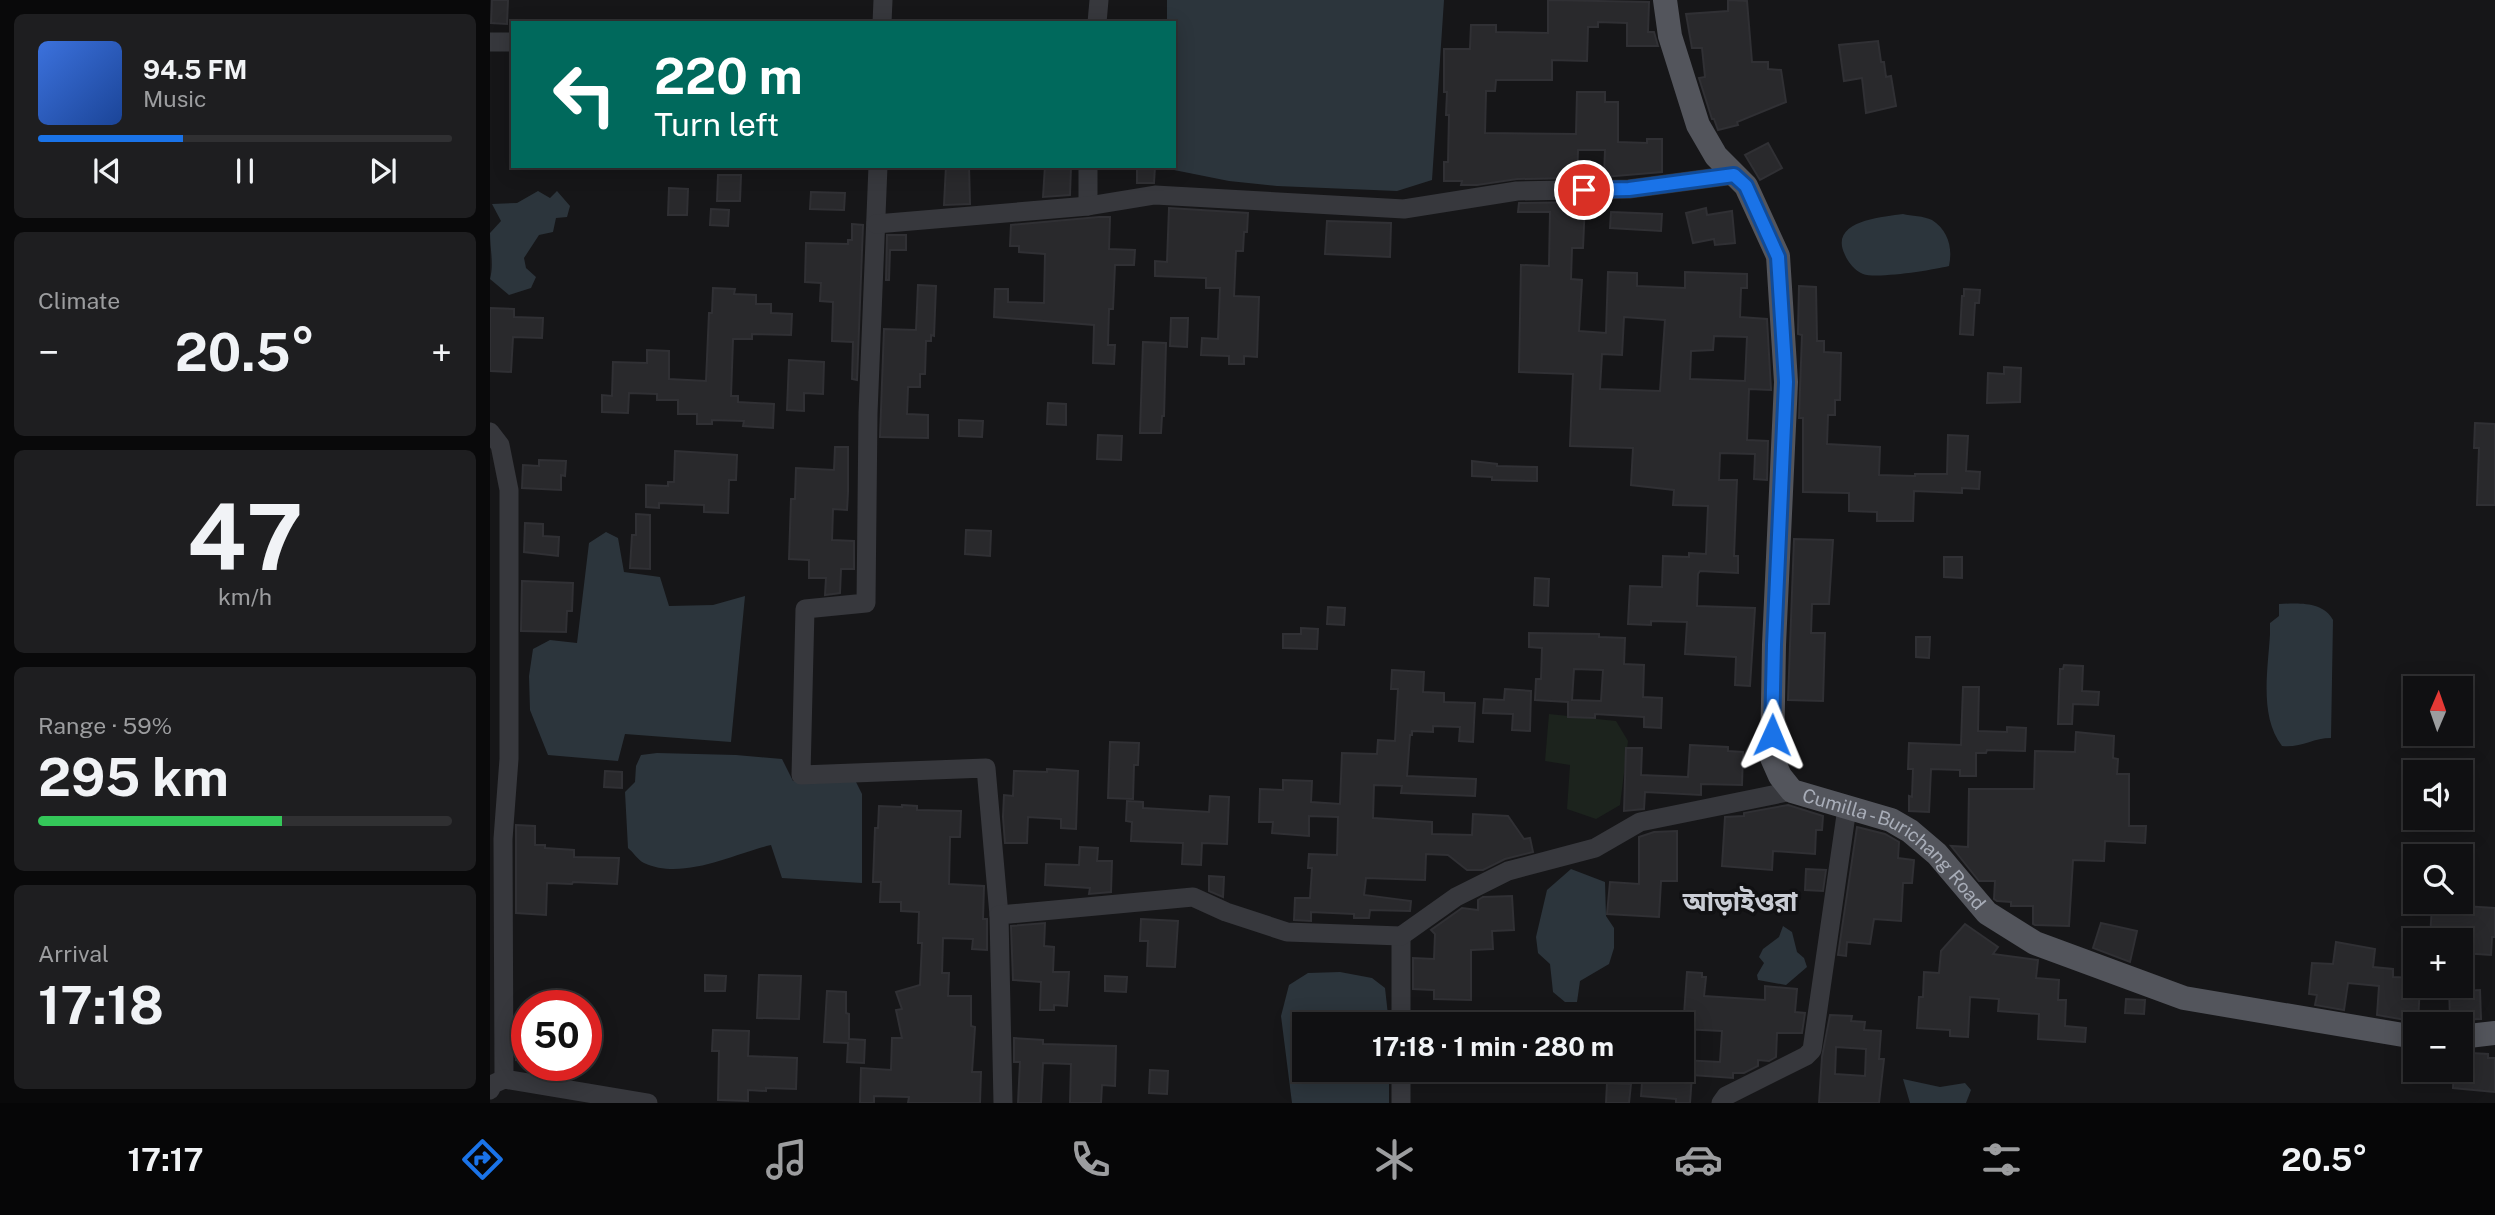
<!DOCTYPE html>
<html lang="en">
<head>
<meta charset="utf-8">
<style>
	body { margin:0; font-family:"Public Sans","Noto Sans Bengali",sans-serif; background:#1e1e20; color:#f1f3f6; height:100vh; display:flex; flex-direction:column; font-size:26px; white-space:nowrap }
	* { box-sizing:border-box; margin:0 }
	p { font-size:23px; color:#9c9d9f }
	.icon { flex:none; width:38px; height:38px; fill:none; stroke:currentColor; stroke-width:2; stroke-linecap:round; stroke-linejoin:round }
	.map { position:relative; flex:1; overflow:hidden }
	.panel { display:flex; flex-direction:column; gap:14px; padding:14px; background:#09090a; width:490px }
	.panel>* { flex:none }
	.banner { position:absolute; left:21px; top:21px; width:665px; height:147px; border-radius:0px; box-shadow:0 4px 18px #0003,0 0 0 2px #303032; background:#00695c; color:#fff; overflow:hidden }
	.needle { width:46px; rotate:2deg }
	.controls { position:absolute; left:1913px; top:676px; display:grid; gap:14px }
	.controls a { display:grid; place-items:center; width:70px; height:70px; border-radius:0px; background:#101012; box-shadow:0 4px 18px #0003,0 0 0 2px #303032; font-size:35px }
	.speed { position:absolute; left:21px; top:990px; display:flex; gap:14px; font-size:35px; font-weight:700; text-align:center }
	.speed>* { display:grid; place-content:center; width:91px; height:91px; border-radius:50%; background:#101012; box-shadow:0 4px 18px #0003,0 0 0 2px #303032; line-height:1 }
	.speed .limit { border:10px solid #d22; background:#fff; color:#111 }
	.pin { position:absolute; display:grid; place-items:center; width:60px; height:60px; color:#fff; margin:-30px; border:4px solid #fff; border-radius:50%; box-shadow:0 2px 7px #0007 }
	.me { position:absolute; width:77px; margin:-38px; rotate:1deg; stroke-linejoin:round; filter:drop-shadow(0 0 5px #0008) }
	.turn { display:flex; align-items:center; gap:24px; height:147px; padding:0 28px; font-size:32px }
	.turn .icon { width:91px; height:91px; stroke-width:2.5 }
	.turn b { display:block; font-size:49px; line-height:60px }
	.big { font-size:52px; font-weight:700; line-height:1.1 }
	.panel .tile { flex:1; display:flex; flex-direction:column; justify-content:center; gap:10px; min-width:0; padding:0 24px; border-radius:10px; background:#1e1e20 }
	.panel .dial { align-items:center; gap:0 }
	.dial b { font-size:91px; line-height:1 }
	.song { display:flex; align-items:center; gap:21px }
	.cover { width:84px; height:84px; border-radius:10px; background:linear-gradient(135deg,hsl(220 70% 55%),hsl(220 70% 35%)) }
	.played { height:7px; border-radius:4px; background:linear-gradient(90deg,#1a73e8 35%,#303032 35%) }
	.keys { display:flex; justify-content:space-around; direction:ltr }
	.heat { display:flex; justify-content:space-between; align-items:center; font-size:38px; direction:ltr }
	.charge { height:10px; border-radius:5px; background:linear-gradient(90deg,#34c759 59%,#303032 0) }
	.trip { position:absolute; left:802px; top:1012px; width:402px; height:70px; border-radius:0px; background:#101012; box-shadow:0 4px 18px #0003,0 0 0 2px #303032; font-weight:700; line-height:70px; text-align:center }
	.menu { display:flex; height:112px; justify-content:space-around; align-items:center; background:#060607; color:#9c9d9f }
	.menu .icon { width:49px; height:49px }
	.menu .current { color:#1a73e8 }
	.menu b { font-size:32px; color:#f1f3f6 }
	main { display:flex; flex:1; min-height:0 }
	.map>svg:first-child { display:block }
</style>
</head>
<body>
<main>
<section class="panel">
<div class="tile">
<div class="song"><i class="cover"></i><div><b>94.5 FM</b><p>Music</p></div></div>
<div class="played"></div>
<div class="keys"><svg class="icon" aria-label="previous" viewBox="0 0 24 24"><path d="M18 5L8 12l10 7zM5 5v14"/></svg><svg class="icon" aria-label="pause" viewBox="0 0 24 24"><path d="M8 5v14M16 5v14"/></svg><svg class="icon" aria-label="next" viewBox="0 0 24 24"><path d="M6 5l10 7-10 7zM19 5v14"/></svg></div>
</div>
<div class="tile"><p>Climate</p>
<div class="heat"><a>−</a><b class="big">20.5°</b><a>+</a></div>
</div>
<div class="tile dial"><b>47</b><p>km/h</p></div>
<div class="tile"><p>Range · 59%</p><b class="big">295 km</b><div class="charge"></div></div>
<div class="tile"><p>Arrival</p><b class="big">17:18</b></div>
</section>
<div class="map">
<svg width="2005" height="1103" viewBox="0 0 2005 1103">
	<rect width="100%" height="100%" fill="#161618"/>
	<path fill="#1c231d" d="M1059,714L1126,721L1138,741L1130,805L1106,819L1077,809L1080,765L1055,761Z"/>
	<g fill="#2c353c">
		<path d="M677,0H954L942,180L907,191L787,186L739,181L679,169V166H684V23H677Z"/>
		<path d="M48,191L60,198L67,191L80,206L77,217L66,218L63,232L49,235L34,258L36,268L46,277L41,288L19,295L0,279C4,264 0,249 0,233L11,221L2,204L27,203Z"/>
		<path d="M1413,214C1421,216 1434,216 1442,220C1458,230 1463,248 1459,266C1443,270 1387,279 1373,274C1365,271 1358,262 1355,255C1338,221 1391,217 1413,214Z"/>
		<path d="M116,532L128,538L134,572L170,577L179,606L223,605L255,596L241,742L135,734L128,761L58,755L40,710L39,676L43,649L60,640L87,643L99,543Z"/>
		<path d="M1789,604C1808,603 1833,601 1843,620L1841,738C1823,738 1811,748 1792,746C1769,716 1778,670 1780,634V623L1789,616Z"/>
		<path d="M167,753L246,755L292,759L303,781L363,776L372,794V883L292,878L281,845C243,854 193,881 154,863C148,860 143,852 138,848L135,792L145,782L146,766L151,755Z"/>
		<path d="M1081,869L1115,882L1116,916L1124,928V948L1119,964L1090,981L1087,1002H1075L1063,992L1060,964L1048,953L1046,937L1057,890Z"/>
		<path d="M1293,926L1302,932L1307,952L1314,958L1317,967L1296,985L1268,980L1267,975L1274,963L1269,957L1273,949L1289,937Z"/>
		<path d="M850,972L882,978L895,988L899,1024H814V1069H899V1103H802L791,1016L799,985L818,973Z"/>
		<path d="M1413,1079L1450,1087L1475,1083L1481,1090L1476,1103H1420Z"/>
	</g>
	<g fill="#29292c" stroke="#303034" stroke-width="2" fill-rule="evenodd">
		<path d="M2,0H18L17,24L1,23Z"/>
		<path d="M1058,0L1159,2L1158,32H1164L1168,46H1137V23L1108,22V27H1098L1097,61L1062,60V80H1006L1005,91H996L995,133L1086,134L1087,92H1115V102H1128V142L1157,143V139H1172V172L1114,177L1115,150H1088L1087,178L1027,179L987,185H971L972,181H954V162H958L959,115H956L957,92H954V49H980L981,25H1006V32L1058,33Z"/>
		<path d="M1238,0L1257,1L1262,62H1278V69L1291,70L1296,102L1247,122L1248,125L1228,130L1224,119H1222L1209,78L1215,77L1212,48H1202L1196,14L1238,11Z"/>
		<path d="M1388,41L1391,62H1394L1396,77L1401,76L1406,106L1376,113L1372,78L1354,81L1349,45Z"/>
		<path d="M1278,143L1292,168L1270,180L1255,155Z"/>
		<path d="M456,166H479L480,204L454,205Z"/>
		<path d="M555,166H581L580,195L553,197Z"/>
		<path d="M647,166H665L664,183H647Z"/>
		<path d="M228,175H251L250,201H227Z"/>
		<path d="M179,188L198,189L197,215H178Z"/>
		<path d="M321,192L355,193L354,210L320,209Z"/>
		<path d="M1095,202L1093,248H1082L1081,279L1092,280L1089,331L1116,333L1118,272L1147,273V286L1195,288V272L1257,274V288H1251L1250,317L1277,319L1281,390L1259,389L1257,440L1278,441L1277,480L1264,479L1265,454L1230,453L1229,480H1247L1244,556H1248V573L1210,571L1208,574L1207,606L1265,608L1260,686L1245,685L1246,657L1195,654L1197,622L1161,621V625L1138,624L1140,586L1172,587L1173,556L1199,557V553L1216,554L1218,506L1183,505L1184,490L1141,485L1143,448L1080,446L1083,374L1029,372L1031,265L1059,266L1060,212H1028L1029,203ZM1134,317L1175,320L1170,391L1110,389L1112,354L1132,355ZM1224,336L1257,337L1255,381L1200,379L1201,351L1223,350Z"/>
		<path d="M679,208L758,213L757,232H754L753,251H746L744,296L769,297L767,357L754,356V364H739V356L711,355L712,338L728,339L730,288H716V278L665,276V261L677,262Z"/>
		<path d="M1216,208L1217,215L1242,211L1245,243L1225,245L1224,239L1203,243L1196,213Z"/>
		<path d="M221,209L239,210L238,226L220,225Z"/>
		<path d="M1121,212L1172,214L1171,231L1120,228Z"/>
		<path d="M609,217H620L619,249L645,250L644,265H625L623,309H619L618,345H625L624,364L603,363L604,325L504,317L505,289H518V302L554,303L555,254L529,252V246H520L521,225Z"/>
		<path d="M837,221L901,223L900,257L835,254Z"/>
		<path d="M362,224L373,225L367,380L362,379L363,342L342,341L343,302L330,301L331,283L315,282L316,243L358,244V240H362Z"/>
		<path d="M397,235H416V250H400L399,280H396Z"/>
		<path d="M428,285L446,286L444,336L441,335V341H436L435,374H430V387H418L417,414L438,415V438L390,437L394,329L426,330Z"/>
		<path d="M1309,286L1326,287L1327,341H1334V352L1351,353L1350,400H1345V415H1338L1337,444L1390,447L1389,475L1425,476V474H1457L1458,435L1478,436L1476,471L1490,472L1489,489L1472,488V493L1424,491L1423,521H1387V512L1359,511V493L1313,492V418H1309L1312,335L1308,334V331Z"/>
		<path d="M223,288L245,289L244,294L266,295V304H281V313L302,314L301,335L262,334V339H243L241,396H248V402L284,404L283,428L253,426L254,421L222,420V424H207V414H188V400H167V394L139,393L138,413L112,412V395L122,396L123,362L157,363V350L179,351V379L216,381L219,313H222Z"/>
		<path d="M1474,289L1490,290L1489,303H1485L1483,335L1470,334L1472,296H1474Z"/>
		<path d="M0,308L24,309V317L53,318L52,338L23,337L21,372L0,371Z"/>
		<path d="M681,318H698L697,347L680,346Z"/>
		<path d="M653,342L676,343L674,416H672L671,433H650Z"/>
		<path d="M299,360L334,362L333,394L314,393V411L297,410Z"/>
		<path d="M1514,367L1531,368L1530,402L1497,403L1498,373L1514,374Z"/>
		<path d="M558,403L576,404V425L557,424Z"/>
		<path d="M469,420L493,421L492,437L469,436Z"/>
		<path d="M1985,423L2005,424V505H1987L1989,448H1984Z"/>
		<path d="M608,435L632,436L631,460L607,459Z"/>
		<path d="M345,447H358V492L357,510L343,509L342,540L364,541V569H351L350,593L335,595L336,578H319V560L299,559L301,499H305L306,468L344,470Z"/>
		<path d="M185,451L247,455L246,480H239L238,513L214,512V505L169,503V508L156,507V485L178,486V482H184Z"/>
		<path d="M49,460L76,461L75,476L71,475V490L32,488L33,465L49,466Z"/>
		<path d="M982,461L1007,464V466L1047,467V481L1002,480V477L982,476Z"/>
		<path d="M146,514L160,515V569L140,568L142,535H146Z"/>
		<path d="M35,523L53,524V536L69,537L68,556L34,552Z"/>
		<path d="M476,530L501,531L500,556L475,554Z"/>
		<path d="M1304,539L1343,540L1339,604H1322L1321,633H1335L1333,701L1298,700Z"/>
		<path d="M1454,557H1472V578L1454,577Z"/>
		<path d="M1045,578L1059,579L1058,606L1044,605Z"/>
		<path d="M32,581L83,583L82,611H77L76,632L31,631Z"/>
		<path d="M838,607L855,608L854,625L837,624Z"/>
		<path d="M811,628L828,629L827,649L793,648V634H811Z"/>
		<path d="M1039,633L1109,634V637L1135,638L1134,664L1154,665L1153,697L1172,698L1171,728L1154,727V717L1105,714V718L1078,717V702L1045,700L1046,679H1051L1052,648L1039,647ZM1084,669L1113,670L1111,701L1082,700Z"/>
		<path d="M1426,637H1440L1439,658L1426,657Z"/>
		<path d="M1574,665L1593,666L1592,691L1609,692L1608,705L1583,704L1582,724H1568L1570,669H1573Z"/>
		<path d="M902,670L934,672L933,692L954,693V702L985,703L983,742L969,741L970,727L943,726V732L922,731V735H920L917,776L986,779L985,796L911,793L912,786L884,785L883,818L942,822V834L982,835L983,814L1018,816L1034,839L1040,838L1043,852L1015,859L993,870H977L958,855L936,854L935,880L876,878L874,895L921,901L920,911L880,910L879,918H864V914L821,912V921L804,920L805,898H820L822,868H818L819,854L847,855L848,817L819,816V836L782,833L783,822H769L770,789L793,790V780L822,781L821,802L850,804L852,753L887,754L888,740L905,741L908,689H901Z"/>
		<path d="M1473,687H1489L1488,731L1517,732V727L1536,728L1535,751L1497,750L1496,753H1486V776H1470V770L1441,769L1439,812L1419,811V796L1422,797L1423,769H1418L1419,743L1471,745Z"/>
		<path d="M1015,689L1041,691L1040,731L1022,730L1023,714L993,713L994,699L1014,700Z"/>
		<path d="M1586,732L1624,736L1623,758L1628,759L1627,774H1639V826H1656L1655,843L1615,841L1614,861L1583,860L1579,926L1545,925L1543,924V906H1521V902L1507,901L1504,899L1505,881H1489L1461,846L1478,847L1479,789H1544L1545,751L1585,752Z"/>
		<path d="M620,742L649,743L648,765H644L643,799L618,798Z"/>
		<path d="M1200,745L1238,747V751L1253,752L1252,785L1211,784V795L1155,792L1154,809L1134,811L1136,748H1152L1151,775L1198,777Z"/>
		<path d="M557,769L588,771L586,829L571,828V819L538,817L537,843H515L513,817L514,795L523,796L524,771L557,772Z"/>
		<path d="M115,771L132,772V788L114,787Z"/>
		<path d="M720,796L739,797L737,844L712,843L711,865L692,864L693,843L641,841L642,822L636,821L637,801L653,802V808L719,812Z"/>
		<path d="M412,805L427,806V810L471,811L470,837H460L459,884L494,886L493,919H497V950L482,949L483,939L453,938L452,973H459L458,996H481V1026L485,1027L482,1072H491L490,1103H418L419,1097L384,1096V1103H370L371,1068L401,1070L402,1038H412L406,1010L412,1009L406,992L430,985L432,943H428L429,912L411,911V902H390L391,882H383L385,828H388L389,806L412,807Z"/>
		<path d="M1298,805L1333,816L1332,830H1326L1325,854L1283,851L1282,870L1232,866L1235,817L1254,816V813Z"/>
		<path d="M26,825L45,826V845H55V848L84,850V857L129,858L127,884L83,882L82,884L57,883L56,915L26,913Z"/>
		<path d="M1367,827L1395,834L1409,842L1408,858L1424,860L1422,883H1413L1411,921L1384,919L1380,944L1357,942L1356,956L1348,955Z"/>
		<path d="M1187,831V881H1171L1169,917L1117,914L1120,882L1149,884V837L1164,832Z"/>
		<path d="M590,847L608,848L607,861H622L621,892L599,894L600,888L555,885L556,864L589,865Z"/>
		<path d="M1316,869L1336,870L1333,891L1315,890Z"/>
		<path d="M719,876L734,877L733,897L719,891Z"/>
		<path d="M1022,896L1024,930L1002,931L1003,949L981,950V1000L944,999V990L923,989V958L944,959L945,934L941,930L972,908L988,910V900L993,897Z"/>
		<path d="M1942,904L2005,908V937H2002L2001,955L1972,953L1973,940H1940Z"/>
		<path d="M651,919L688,921L685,967L657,966L658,941H650Z"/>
		<path d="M555,923L554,946L564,947L563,972H579L577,1006L564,1005V1010H550L551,982L523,980L521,926Z"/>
		<path d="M1611,923L1647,931L1640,962L1603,948Z"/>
		<path d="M1475,924L1508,947L1503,954L1548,960L1546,978L1569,980L1568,1000H1576L1575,1026L1596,1028L1595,1042L1548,1039L1549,1014L1508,1011L1509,999L1480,997L1478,1037L1460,1036V1030L1427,1028L1429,997H1433L1434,972L1449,973L1451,951Z"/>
		<path d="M1846,942L1885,949L1883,967L1903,969V977L1925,978V985H1930L1928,1022L1887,1015L1889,986L1858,983L1854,1010L1825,1005L1827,995L1819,994L1822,963L1843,964Z"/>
		<path d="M1197,972L1212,973V977H1216L1214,996L1275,1000V986L1307,989L1305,1012L1315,1013L1312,1033H1287L1286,1057L1279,1061L1268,1060V1066L1254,1073H1243V1078L1202,1075L1200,1103H1186V1099L1151,1096L1153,1069H1192V1060L1230,1062L1232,1031L1193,1029Z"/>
		<path d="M215,975L236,976L235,991H215Z"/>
		<path d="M269,975L311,976L309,1019L267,1018Z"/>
		<path d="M615,976L637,977L636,992L615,991Z"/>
		<path d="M1959,985H1973V991L1990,990L1991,1019L1960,1020Z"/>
		<path d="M337,991L356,992V1013L359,1014V1039L375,1040L374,1063L357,1062L358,1043L334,1042Z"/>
		<path d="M1636,999L1655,1000L1654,1014L1635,1013Z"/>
		<path d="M1340,1015L1362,1016L1361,1021L1375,1022L1374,1030L1391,1031L1389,1059H1394L1389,1103H1329L1332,1057ZM1346,1047L1376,1049L1375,1076L1345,1074Z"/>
		<path d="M223,1030L259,1031L258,1056L307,1058L306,1089L276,1088V1091L258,1090V1101L228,1100L229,1051H222Z"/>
		<rect x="26" y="1036" width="11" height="24"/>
		<path d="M524,1038L553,1040V1044L626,1046L625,1086L612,1085L611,1103H580L581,1064L553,1063L551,1103H528L530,1062H524Z"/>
		<path d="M1981,1053L1998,1054V1058H2005V1092L1963,1088L1964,1069H1970V1061L1981,1062Z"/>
		<path d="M660,1070L678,1071L677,1094L659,1093Z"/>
		<path d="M1117,1083L1141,1084L1139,1103H1116Z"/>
	</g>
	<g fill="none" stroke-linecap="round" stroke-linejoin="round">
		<g stroke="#37383d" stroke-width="19">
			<path d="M392,23L393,0"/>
			<path d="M607,23L609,0"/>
			<path d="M0,42H23"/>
			<path d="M388,166L378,413L376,603L315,609L311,775L496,768L509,915"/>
			<path d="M598,206V166"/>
			<path d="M386,224L598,206L665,195L914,209L1027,191L1139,189L1244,175"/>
			<path d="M0,432L10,445L19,490V759L13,839L14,1079"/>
			<path d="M911,1024V936"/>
			<path d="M0,1090L3,1084L14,1079L158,1103"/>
			<path d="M513,1103L509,915L703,897L736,912L797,932L911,936L966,897L1018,871L1105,848L1150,822L1302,791"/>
			<path d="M911,1103V1069"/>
			<path d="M1231,1103L1236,1096L1316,1056L1322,1050L1357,808"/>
		</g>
		<g stroke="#53555c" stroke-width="24">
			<path id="s1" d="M1175,0L1180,36L1208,125L1226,156L1256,186L1288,256L1296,382L1284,645L1282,758L1290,776L1302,791L1401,820L1420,831L1447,854L1497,913L1545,943L1694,998L1925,1037"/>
			<path d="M1970,1037L2005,1033"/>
		</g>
	</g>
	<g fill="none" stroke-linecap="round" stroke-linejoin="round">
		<defs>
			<path id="route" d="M1094,190L1139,189L1244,175L1256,186L1288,257L1296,382L1284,645L1282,735"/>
		</defs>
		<use href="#route" stroke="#114b97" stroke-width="18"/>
		<use href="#route" stroke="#1a73e8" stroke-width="12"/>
	</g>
	<g text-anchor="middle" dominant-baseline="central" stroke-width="7" stroke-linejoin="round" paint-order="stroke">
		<g font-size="19" fill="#a8adb8" stroke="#111113">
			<text stroke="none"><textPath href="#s1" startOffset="947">Cumilla - Burichang Road</textPath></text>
		</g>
		<g font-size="26" font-weight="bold" fill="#c9ccd4" stroke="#111113">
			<text x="1250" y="901">আড়াইওরা</text>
		</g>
	</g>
</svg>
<div class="controls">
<a><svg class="needle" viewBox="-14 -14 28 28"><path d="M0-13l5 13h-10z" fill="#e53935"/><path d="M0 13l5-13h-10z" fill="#9c9d9f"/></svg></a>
<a><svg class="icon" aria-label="sound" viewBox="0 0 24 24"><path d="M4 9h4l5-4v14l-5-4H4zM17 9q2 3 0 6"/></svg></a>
<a><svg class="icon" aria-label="search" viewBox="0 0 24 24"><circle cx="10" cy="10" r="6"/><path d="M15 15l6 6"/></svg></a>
<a>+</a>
<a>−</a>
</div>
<div class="speed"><div class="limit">50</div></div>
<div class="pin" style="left:1094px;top:190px;background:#d93025"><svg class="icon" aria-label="arrive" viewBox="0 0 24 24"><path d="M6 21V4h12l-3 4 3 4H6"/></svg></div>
<svg class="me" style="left:1282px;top:735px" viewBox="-20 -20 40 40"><path d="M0-17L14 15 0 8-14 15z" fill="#1a73e8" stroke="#fff" stroke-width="4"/></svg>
<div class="trip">17:18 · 1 min · 280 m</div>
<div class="banner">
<div class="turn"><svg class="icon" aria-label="left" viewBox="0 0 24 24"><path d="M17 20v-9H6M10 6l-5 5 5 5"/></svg><div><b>220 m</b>Turn left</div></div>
</div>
</div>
</main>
<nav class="menu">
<b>17:17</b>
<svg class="icon current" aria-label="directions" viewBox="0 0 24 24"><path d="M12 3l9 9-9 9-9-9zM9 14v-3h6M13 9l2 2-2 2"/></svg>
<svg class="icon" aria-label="music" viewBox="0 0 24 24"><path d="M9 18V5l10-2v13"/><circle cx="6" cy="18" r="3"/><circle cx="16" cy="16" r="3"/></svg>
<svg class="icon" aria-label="phone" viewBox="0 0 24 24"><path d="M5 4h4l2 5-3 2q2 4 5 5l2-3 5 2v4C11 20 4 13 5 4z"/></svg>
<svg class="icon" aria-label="climate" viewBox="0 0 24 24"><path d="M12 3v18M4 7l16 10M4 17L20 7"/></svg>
<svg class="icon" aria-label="car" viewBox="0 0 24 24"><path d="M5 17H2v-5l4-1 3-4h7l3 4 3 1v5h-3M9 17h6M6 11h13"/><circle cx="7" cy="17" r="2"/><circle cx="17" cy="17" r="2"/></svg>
<svg class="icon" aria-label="filters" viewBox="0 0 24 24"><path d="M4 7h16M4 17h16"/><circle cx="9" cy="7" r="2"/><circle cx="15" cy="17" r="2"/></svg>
<b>20.5°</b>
</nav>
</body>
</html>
